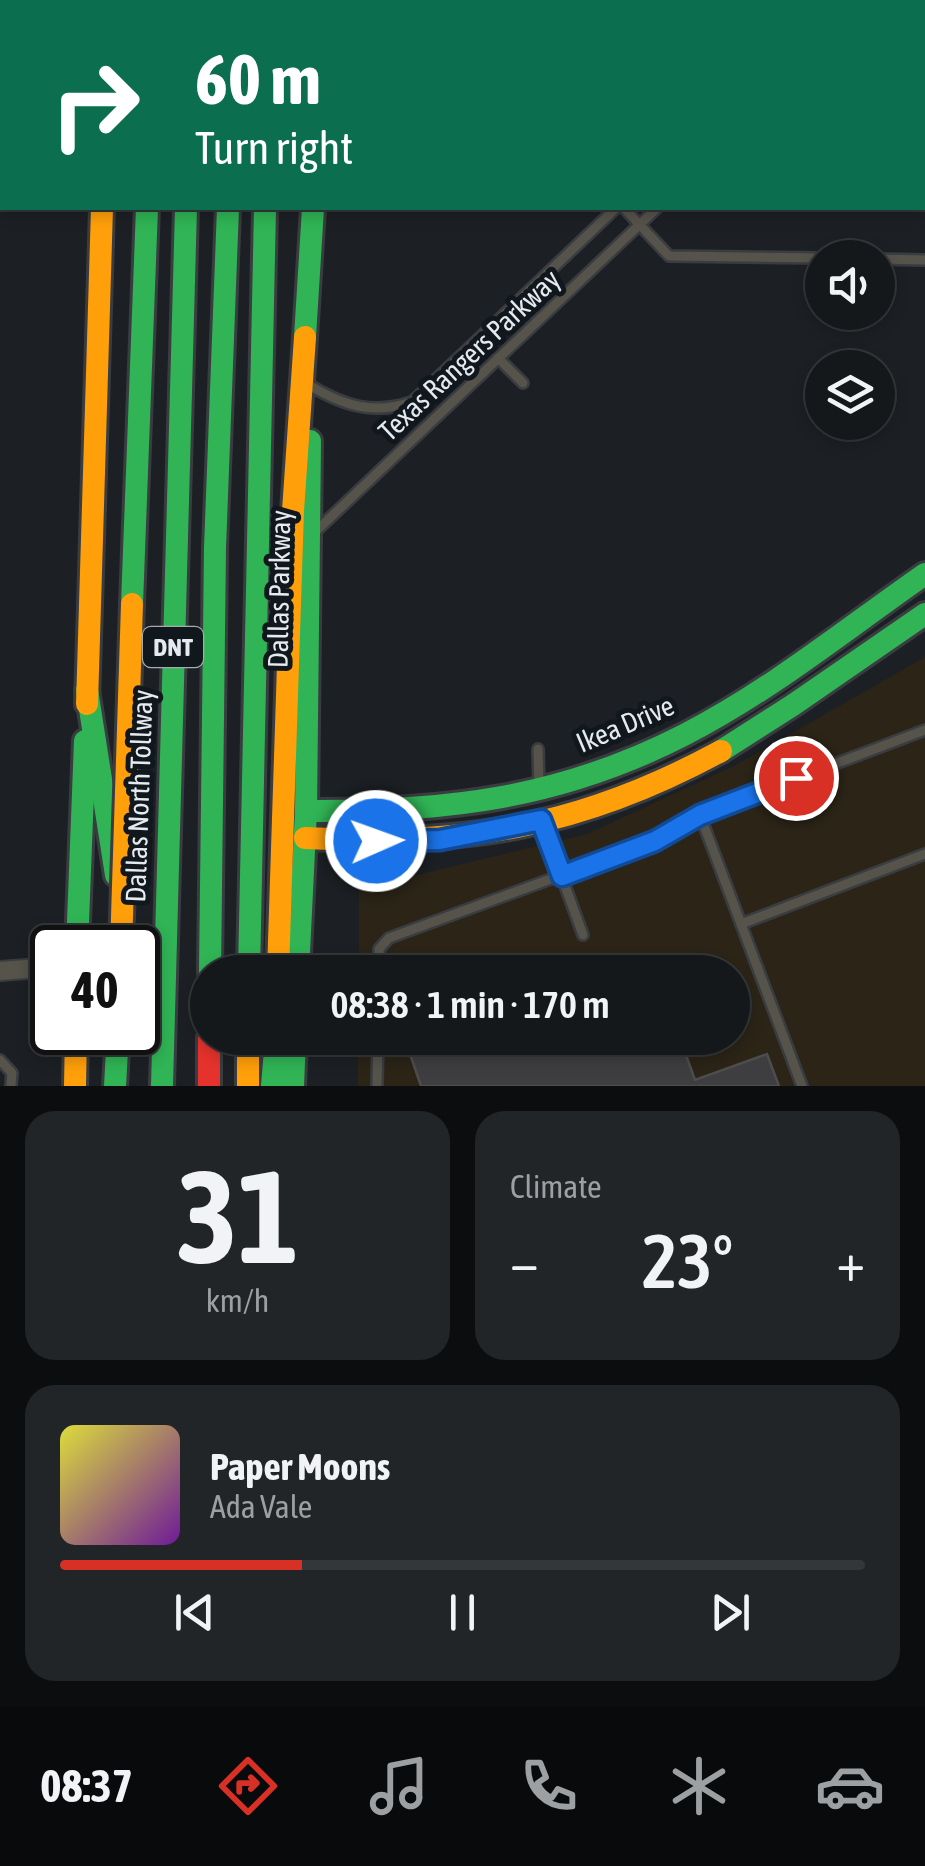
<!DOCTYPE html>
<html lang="en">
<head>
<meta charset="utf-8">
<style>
	body { margin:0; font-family:"Asap Condensed",sans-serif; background:#222528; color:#f1f3f6; height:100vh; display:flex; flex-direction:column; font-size:38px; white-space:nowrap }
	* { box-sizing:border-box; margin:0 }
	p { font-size:32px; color:#9da0a3 }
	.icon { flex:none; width:55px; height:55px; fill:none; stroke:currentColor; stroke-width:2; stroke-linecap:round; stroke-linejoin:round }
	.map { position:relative; height:1086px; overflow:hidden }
	.drawer { display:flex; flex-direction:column; gap:25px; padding:25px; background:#0c0d0f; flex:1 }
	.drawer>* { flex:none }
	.top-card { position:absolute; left:0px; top:0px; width:925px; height:210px; box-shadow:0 5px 15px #0003,0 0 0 2px #34373a; background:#0b6e4f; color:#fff; overflow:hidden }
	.fabs { position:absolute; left:805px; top:240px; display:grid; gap:20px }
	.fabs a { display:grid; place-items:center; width:90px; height:90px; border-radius:50%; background:#15181b; box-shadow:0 5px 15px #0003,0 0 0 2px #34373a; font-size:50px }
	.speed { position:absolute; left:30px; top:925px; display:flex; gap:20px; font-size:50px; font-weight:700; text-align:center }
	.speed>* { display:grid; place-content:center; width:130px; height:130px; border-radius:50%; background:#15181b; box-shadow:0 5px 15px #0003,0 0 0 2px #34373a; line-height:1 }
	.speed .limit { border:5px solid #111; border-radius:15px; background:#fff; color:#111 }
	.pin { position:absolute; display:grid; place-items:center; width:85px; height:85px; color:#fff; margin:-42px; border:5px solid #fff; border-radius:50%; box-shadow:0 2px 10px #0007 }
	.me { position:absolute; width:110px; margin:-55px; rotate:88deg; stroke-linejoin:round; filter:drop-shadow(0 0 8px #0008) }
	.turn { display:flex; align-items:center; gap:35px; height:210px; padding:0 30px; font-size:45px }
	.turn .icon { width:130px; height:130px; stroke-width:2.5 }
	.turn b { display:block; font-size:70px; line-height:85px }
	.big { font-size:75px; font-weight:600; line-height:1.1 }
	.drawer .card { flex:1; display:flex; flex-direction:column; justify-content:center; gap:15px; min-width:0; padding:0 35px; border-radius:30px; background:#222528 }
	.drawer .dial { align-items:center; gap:0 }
	.dial b { font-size:130px; line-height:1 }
	.song { display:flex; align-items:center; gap:30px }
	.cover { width:120px; height:120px; border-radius:15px; background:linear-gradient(135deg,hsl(60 70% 55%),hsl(280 70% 35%)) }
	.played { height:10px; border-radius:5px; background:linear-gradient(90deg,#d93025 30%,#34373a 30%) }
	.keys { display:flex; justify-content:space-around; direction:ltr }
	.heat { display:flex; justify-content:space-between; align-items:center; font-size:55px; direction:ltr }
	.drawer .tiles { flex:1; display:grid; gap:25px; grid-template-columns:1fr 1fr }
	.card:last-child { grid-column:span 2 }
	.trip { position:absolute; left:190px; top:955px; width:560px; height:100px; border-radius:50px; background:#15181b; box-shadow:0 5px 15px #0003,0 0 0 2px #34373a; font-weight:600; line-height:100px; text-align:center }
	.menu { display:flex; height:160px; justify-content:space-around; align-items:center; background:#080a0b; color:#9da0a3 }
	.menu .icon { width:70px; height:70px }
	.menu .active { color:#d93025 }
	.menu b { font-size:45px; color:#f1f3f6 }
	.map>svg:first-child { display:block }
</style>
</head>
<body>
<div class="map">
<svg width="925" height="1086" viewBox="0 0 925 1086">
	<rect width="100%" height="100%" fill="#1c2024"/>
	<path fill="#2b2417" d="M925,657V1086H358V1038H732V972H359V889L587,834L736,765Z"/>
	<g fill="#3e3d3f" stroke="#4e4d4e" stroke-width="2.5">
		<path d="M486,0H728L486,2Z"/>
		<path d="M457,1038H680L695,1080L767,1054L779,1086H421L410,1054Z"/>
	</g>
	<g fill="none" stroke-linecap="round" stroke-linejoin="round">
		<defs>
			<g id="lane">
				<path d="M458,2V0"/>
				<path d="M758,2L759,0"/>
				<path d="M922,92H925"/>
				<path d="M624,208L669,256L822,258"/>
				<path d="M878,259L925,260"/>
				<path d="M498,358L523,383"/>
				<path d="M309,385C344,406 373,415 412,402L616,208"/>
				<path d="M314,533L657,208"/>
				<path d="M538,749L539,786"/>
				<path d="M700,815L802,1086"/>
				<path d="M542,823L583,935"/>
				<path d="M741,924L925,854"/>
				<path d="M379,972V949L389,938L655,841L700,815L925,730"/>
				<path d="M0,1060L12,1073L11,1086"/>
				<path d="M377,1086L378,1038"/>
			</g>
			<path id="street" d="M0,971L52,967"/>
			<g id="fast">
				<path d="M115,0V2"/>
				<path d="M194,0V2"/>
				<path d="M236,0V2"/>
				<path d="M261,0V2"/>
				<path d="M305,337L313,208"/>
				<path d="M132,604L147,208"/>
				<path d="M87,690L116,875"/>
				<path d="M721,751L793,705L925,614"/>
				<path d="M306,811C444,812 559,799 684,735C770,691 846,629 925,574"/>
				<path d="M77,948L85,741"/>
				<path d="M210,972L215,548L228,208"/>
				<path d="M249,972L265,208"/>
				<path d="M298,972L306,811L310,441"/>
				<path d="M115,1086L118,1032"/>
				<path d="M162,1086L186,208"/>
				<path d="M272,1086L276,1038"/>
				<path d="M293,1086L295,1038"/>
			</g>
			<g id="slow">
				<path d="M162,0V2"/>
				<path d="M323,0V2"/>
				<path d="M87,704L102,208"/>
				<path d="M305,838C464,846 579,828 721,751"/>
				<path d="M278,972L293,511L305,337"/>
				<path d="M248,1038V1086"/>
				<path d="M75,1086L76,1032"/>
			</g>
			<path id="jam" d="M209,1038V1086"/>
		</defs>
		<use href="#lane" stroke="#393c40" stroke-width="14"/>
		<use href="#street" stroke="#393c40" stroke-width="22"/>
		<use href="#fast" stroke="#393c40" stroke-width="28"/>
		<use href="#slow" stroke="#393c40" stroke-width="28"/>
		<use href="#jam" stroke="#393c40" stroke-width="28"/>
		<use href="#lane" stroke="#56534b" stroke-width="9"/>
		<use href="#street" stroke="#56534b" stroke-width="18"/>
		<use href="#fast" stroke="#30b455" stroke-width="22"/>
		<use href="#slow" stroke="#ff9f0a" stroke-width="22"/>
		<use href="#jam" stroke="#e5322d" stroke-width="22"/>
		<defs>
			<path id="slow-bridge" d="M121,948L132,604"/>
		</defs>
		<use href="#slow-bridge" stroke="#393c40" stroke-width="28" stroke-linecap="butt"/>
		<use href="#slow-bridge" stroke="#ff9f0a" stroke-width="22"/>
	</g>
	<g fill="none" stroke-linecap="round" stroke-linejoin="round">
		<defs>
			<path id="route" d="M376,841L440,840L541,820L562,876L655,841L700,815L796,778"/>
		</defs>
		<use href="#route" stroke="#114b97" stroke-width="25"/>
		<use href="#route" stroke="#1a73e8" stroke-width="18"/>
	</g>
	<g text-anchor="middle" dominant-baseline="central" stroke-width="10" stroke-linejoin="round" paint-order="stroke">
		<rect fill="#10171d" stroke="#a5abb0" stroke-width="2.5" x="143" y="627" width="60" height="40" rx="8"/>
		<g font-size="25" font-weight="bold" fill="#e5eaef">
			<text x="173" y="647">DNT</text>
		</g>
		<g font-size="28" fill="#e5eaef" stroke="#10171d">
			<text transform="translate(469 355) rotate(-43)">Texas Rangers Parkway</text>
			<text transform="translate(279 589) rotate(-89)">Dallas Parkway</text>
			<text transform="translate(625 724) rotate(-23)">Ikea Drive</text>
			<text transform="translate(139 796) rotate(-88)">Dallas North Tollway</text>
		</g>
	</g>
</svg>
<div class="fabs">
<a><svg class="icon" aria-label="sound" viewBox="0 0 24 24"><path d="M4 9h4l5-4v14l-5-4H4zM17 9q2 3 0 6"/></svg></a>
<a><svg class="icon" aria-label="layers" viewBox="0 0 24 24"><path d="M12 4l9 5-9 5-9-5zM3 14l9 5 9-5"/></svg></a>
</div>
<div class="speed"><div class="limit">40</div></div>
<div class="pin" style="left:796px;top:778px;background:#d93025"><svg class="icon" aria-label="arrive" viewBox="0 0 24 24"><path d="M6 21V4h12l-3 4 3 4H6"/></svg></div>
<svg class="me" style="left:376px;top:841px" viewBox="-20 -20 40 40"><circle r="17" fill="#1a73e8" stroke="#fff" stroke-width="3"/><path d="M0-11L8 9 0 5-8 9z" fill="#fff"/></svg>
<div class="trip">08:38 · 1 min · 170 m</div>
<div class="top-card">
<div class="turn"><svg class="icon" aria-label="right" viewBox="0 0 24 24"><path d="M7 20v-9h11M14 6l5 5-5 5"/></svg><div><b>60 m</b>Turn right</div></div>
</div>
</div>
<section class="drawer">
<div class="tiles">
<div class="card dial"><b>31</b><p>km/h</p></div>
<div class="card"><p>Climate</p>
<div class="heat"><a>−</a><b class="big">23°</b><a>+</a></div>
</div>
<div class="card">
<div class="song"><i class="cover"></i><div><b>Paper Moons</b><p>Ada Vale</p></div></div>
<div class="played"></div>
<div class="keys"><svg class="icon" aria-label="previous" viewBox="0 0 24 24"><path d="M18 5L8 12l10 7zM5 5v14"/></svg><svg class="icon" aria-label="pause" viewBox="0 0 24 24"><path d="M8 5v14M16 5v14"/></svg><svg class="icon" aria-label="next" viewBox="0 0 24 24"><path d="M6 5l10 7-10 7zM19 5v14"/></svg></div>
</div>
</div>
</section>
<nav class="menu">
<b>08:37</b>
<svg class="icon active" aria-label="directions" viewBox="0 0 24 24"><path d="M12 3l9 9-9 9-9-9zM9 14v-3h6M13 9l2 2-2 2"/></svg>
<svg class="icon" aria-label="music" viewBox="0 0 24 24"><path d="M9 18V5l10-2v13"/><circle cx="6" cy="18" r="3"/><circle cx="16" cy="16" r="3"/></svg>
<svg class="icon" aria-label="phone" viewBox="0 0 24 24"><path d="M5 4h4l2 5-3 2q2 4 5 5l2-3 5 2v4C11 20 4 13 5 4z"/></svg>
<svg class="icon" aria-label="climate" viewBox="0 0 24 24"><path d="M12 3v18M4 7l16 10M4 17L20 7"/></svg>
<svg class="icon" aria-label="car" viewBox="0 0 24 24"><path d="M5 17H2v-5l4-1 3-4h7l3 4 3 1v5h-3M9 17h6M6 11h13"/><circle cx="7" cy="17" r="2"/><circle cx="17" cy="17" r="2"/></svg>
</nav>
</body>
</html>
